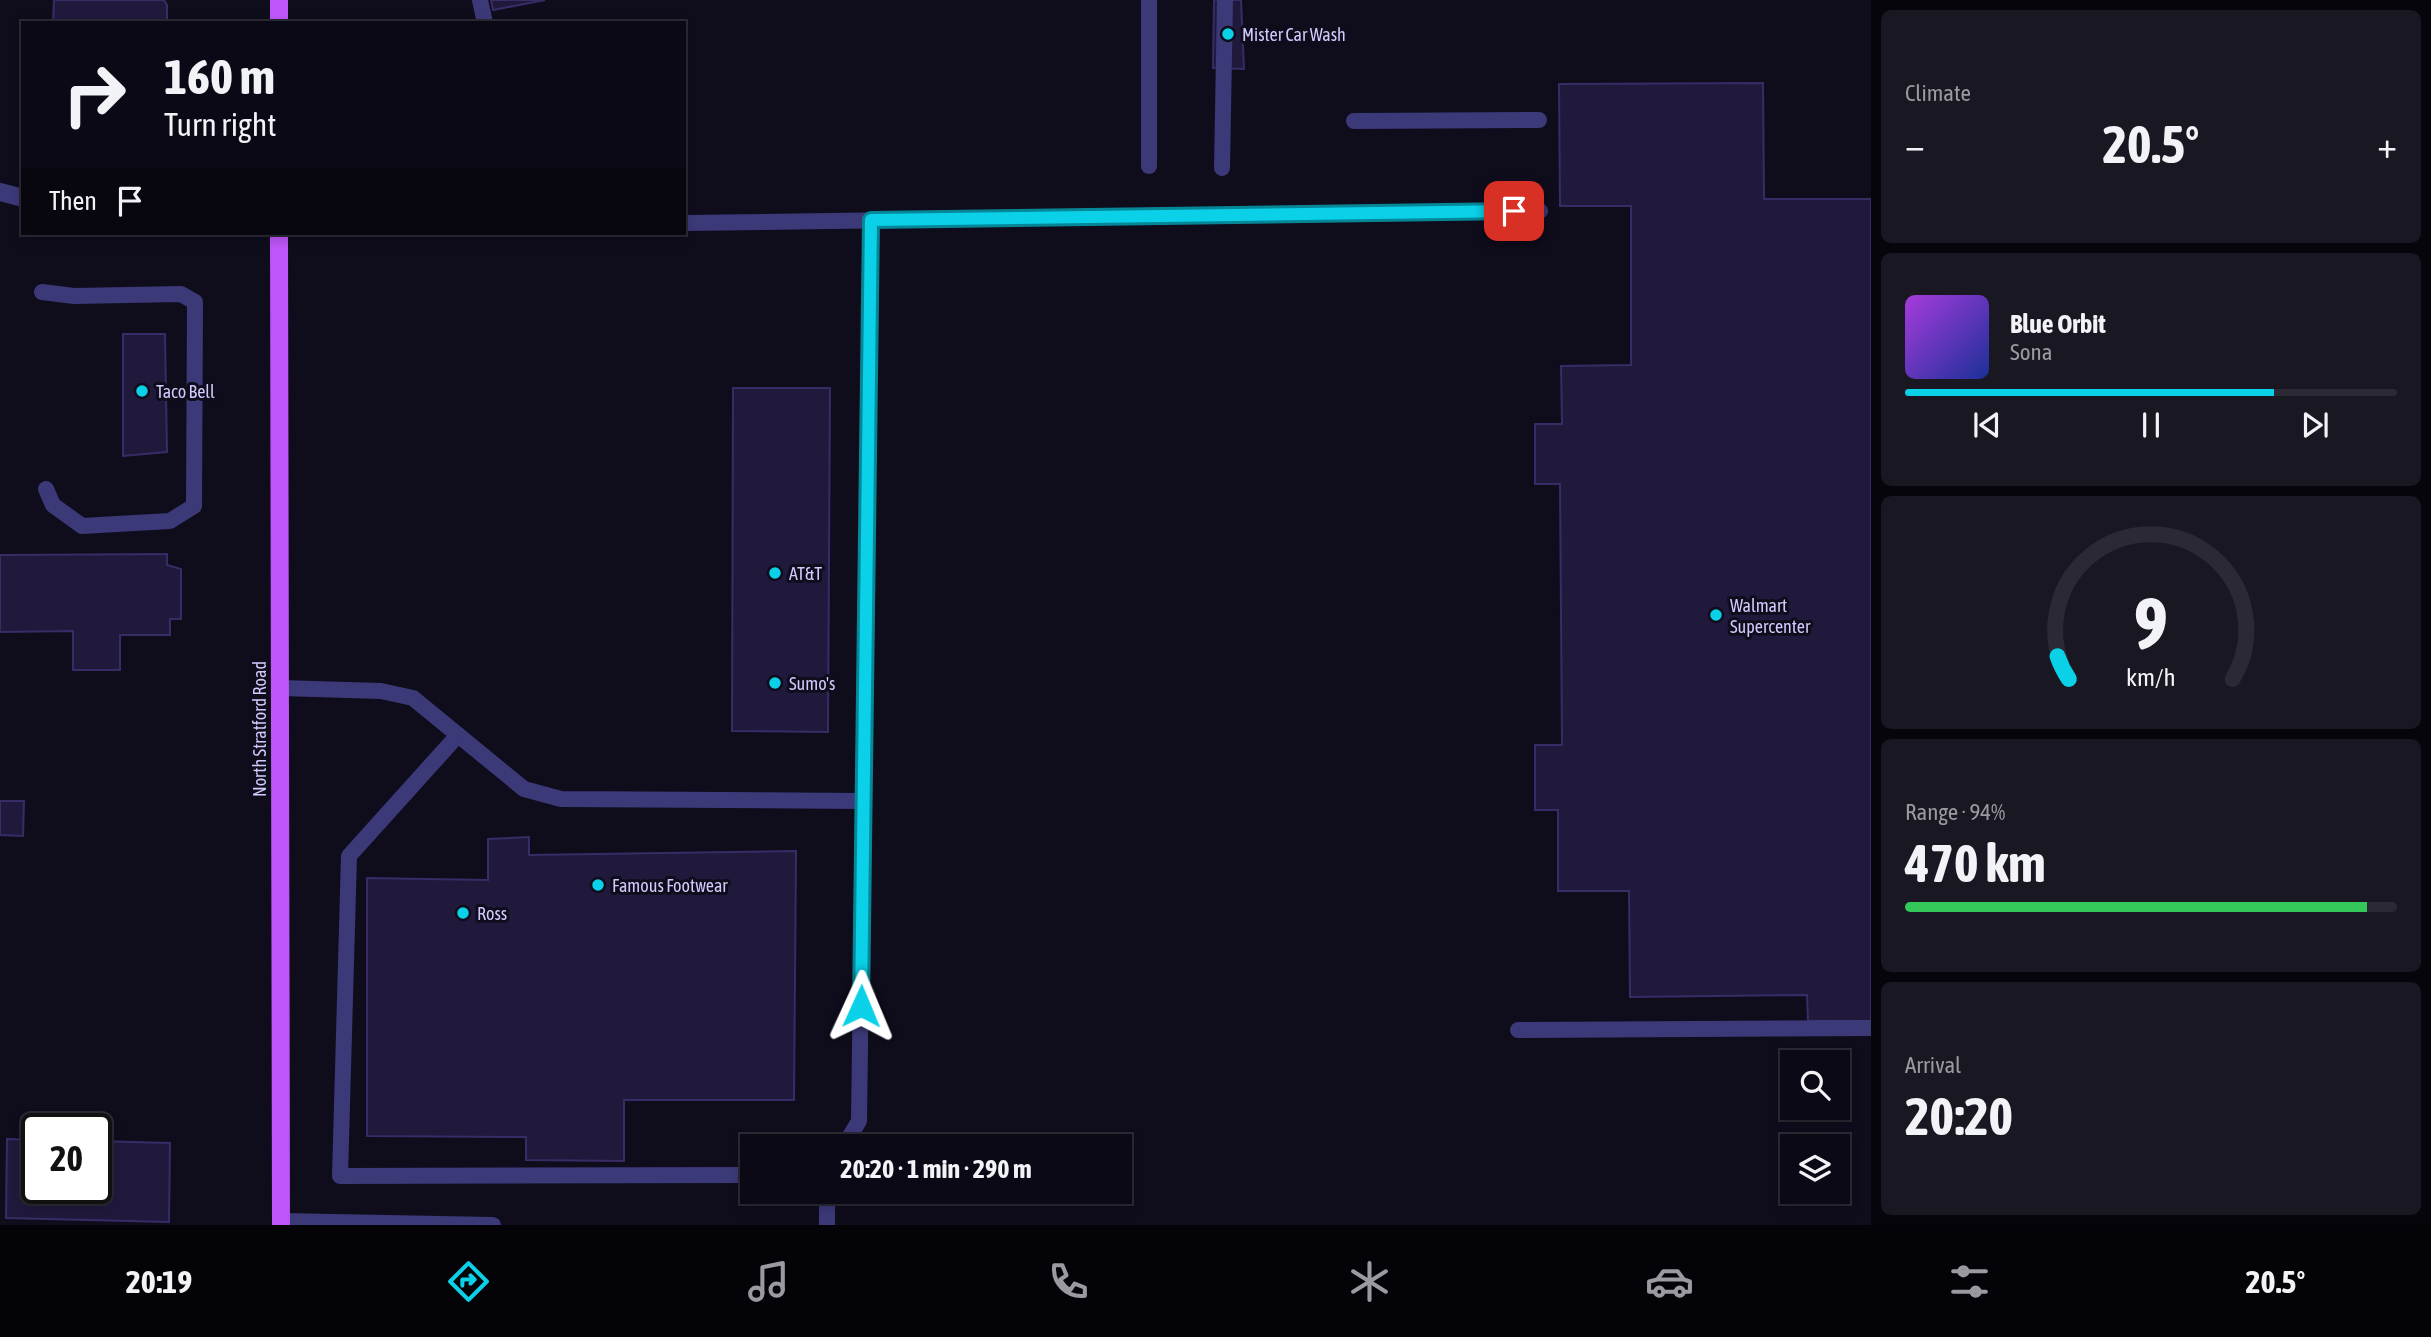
<!DOCTYPE html>
<html lang="en">
<head>
<meta charset="utf-8">
<style>
	body { margin:0; font-family:"Asap Condensed",sans-serif; background:#191722; color:#f1f3f6; height:100vh; display:flex; flex-direction:column; font-size:26px; white-space:nowrap }
	* { box-sizing:border-box; margin:0 }
	p { font-size:23px; color:#9a9aa0 }
	.icon { flex:none; width:38px; height:38px; fill:none; stroke:currentColor; stroke-width:2; stroke-linecap:round; stroke-linejoin:round }
	.map { position:relative; flex:1; overflow:hidden }
	.details { display:flex; flex-direction:column; gap:10px; padding:10px; background:#06050c; width:560px }
	.details>* { flex:none }
	.guide { position:absolute; left:21px; top:21px; width:665px; height:214px; border-radius:0px; box-shadow:0 4px 10px #0003,0 0 0 2px #2b2a34; background:#0b0915; color:#f1f3f6; overflow:hidden }
	.fabs { position:absolute; left:1780px; top:1050px; display:grid; gap:14px }
	.fabs a { display:grid; place-items:center; width:70px; height:70px; border-radius:0px; background:#0b0915; box-shadow:0 4px 10px #0003,0 0 0 2px #2b2a34; font-size:35px }
	.speed { position:absolute; left:21px; top:1113px; display:flex; gap:14px; font-size:35px; font-weight:700; text-align:center }
	.speed>* { display:grid; place-content:center; width:91px; height:91px; border-radius:50%; background:#0b0915; box-shadow:0 4px 10px #0003,0 0 0 2px #2b2a34; line-height:1 }
	.speed .limit { border:4px solid #111; border-radius:10px; background:#fff; color:#111 }
	.pin { position:absolute; display:grid; place-items:center; width:60px; height:60px; color:#fff; margin:-30px; border-radius:14px; box-shadow:0 4px 10px #0006 }
	.me { position:absolute; width:77px; margin:-38px; rotate:1deg; stroke-linejoin:round; filter:drop-shadow(0 0 5px #0008) }
	.turn { display:flex; align-items:center; gap:24px; height:147px; padding:0 28px; font-size:32px }
	.turn .icon { width:91px; height:91px; stroke-width:2.5 }
	.turn b { display:block; font-size:49px; line-height:60px }
	.then { display:flex; align-items:center; height:66px; padding:0 28px; background:#0003; gap:14px; font-size:26px }
	.big { font-size:52px; font-weight:700; line-height:1.1 }
	.details .widget { flex:1; display:flex; flex-direction:column; justify-content:center; gap:10px; min-width:0; padding:0 24px; border-radius:10px; background:#191722 }
	.details .dial { align-items:center; gap:0 }
	.dial svg { height:182px; overflow:visible; fill:none; stroke:#2b2a34; stroke-width:7; stroke-linecap:round; text-anchor:middle }
	.dial text { fill:#f1f3f6; stroke:none }
	.song { display:flex; align-items:center; gap:21px }
	.cover { width:84px; height:84px; border-radius:10px; background:linear-gradient(135deg,hsl(280 70% 55%),hsl(230 70% 35%)) }
	.played { height:7px; border-radius:4px; background:linear-gradient(90deg,#0ad0e8 75%,#2b2a34 75%) }
	.keys { display:flex; justify-content:space-around; direction:ltr }
	.heat { display:flex; justify-content:space-between; align-items:center; font-size:38px; direction:ltr }
	.charge { height:10px; border-radius:5px; background:linear-gradient(90deg,#34c759 94%,#2b2a34 0) }
	.trip { position:absolute; left:740px; top:1134px; width:392px; height:70px; border-radius:0px; background:#0b0915; box-shadow:0 4px 10px #0003,0 0 0 2px #2b2a34; font-weight:700; line-height:70px; text-align:center }
	.dock { display:flex; height:112px; justify-content:space-around; align-items:center; background:#040408; color:#9a9aa0 }
	.dock .icon { width:49px; height:49px }
	.dock .selected { color:#0ad0e8 }
	.dock b { font-size:32px; color:#f1f3f6 }
	main { display:flex; flex:1; min-height:0 }
	.map>svg:first-child { display:block }
</style>
</head>
<body>
<main>
<div class="map">
<svg width="1871" height="1225" viewBox="0 0 1871 1225">
	<rect width="100%" height="100%" fill="#0f0c1c"/>
	<g fill="#21193c" stroke="#382c67" stroke-width="2">
		<path d="M54,0H164L167,5V23H53Z"/>
		<path d="M491,0H545L493,10Z"/>
		<path d="M1214,0H1241L1244,69L1213,68Z"/>
		<path d="M1763,83L1764,199H1871V1021H1808L1807,995L1630,997L1629,891H1558V810H1535V745H1562L1560,484H1535V424H1562L1561,366L1631,365V206H1560L1559,84Z"/>
		<path d="M123,334H165L167,452L123,456Z"/>
		<path d="M733,388H830L828,732L732,731Z"/>
		<path d="M167,554V565L181,569V619H170V635H120V670H73V631L0,632V555Z"/>
		<path d="M0,801H24L23,836L0,835Z"/>
		<path d="M529,837V855L796,851L794,1100H624V1161L526,1160V1137L367,1136V878L488,880V839Z"/>
		<path d="M7,1139L37,1140V1188H96V1141L170,1143L169,1222L6,1218Z"/>
	</g>
	<g fill="none" stroke-linecap="round" stroke-linejoin="round">
		<g stroke="#3c3979" stroke-width="16">
			<path d="M480,0L485,23"/>
			<path d="M1149,0V166"/>
			<path d="M1354,121L1539,120"/>
			<path d="M1222,168L1225,0"/>
			<path d="M684,223L1540,211"/>
			<path d="M42,292L74,296L181,294L195,302L194,506L170,521L82,526L53,505L46,489"/>
			<path d="M280,688L381,691L413,698L524,789L561,799L863,801"/>
			<path d="M458,735L349,856L340,1176L752,1175"/>
			<path d="M1518,1030L1871,1028"/>
			<path d="M844,1146L859,1121L871,220"/>
			<path d="M281,1221L493,1225"/>
			<path d="M827,1225V1192"/>
		</g>
		<path stroke="#3c3979" stroke-width="18" d="M0,192L23,198"/>
		<g stroke="#bd56f8" stroke-width="18">
			<path d="M279,0V23"/>
			<path d="M279,233L281,1225"/>
		</g>
	</g>
	<g fill="none" stroke-linecap="round" stroke-linejoin="round">
		<defs>
			<path id="route" d="M861,1006L871,220L1514,211"/>
		</defs>
		<use href="#route" stroke="#068797" stroke-width="18"/>
		<use href="#route" stroke="#0ad0e8" stroke-width="12"/>
	</g>
	<g fill="#0ad0e8" stroke="#0f0c1c" stroke-width="2.5">
		<circle cx="1228" cy="34" r="7"/>
		<circle cx="142" cy="391" r="7"/>
		<circle cx="775" cy="573" r="7"/>
		<circle cx="1716" cy="615" r="7"/>
		<circle cx="775" cy="683" r="7"/>
		<circle cx="598" cy="885" r="7"/>
		<circle cx="463" cy="913" r="7"/>
	</g>
	<g text-anchor="middle" dominant-baseline="central" stroke-width="6" stroke-linejoin="round" paint-order="stroke">
		<g font-size="18" fill="#d0cafd" stroke="#0f0c1c" text-anchor="start">
			<text x="1242" y="34">Mister Car Wash</text>
			<text x="156" y="391">Taco Bell</text>
			<text x="789" y="573">AT&amp;T</text>
			<text x="1730" y="605">Walmart<tspan x="1730" dy="21">Supercenter</tspan></text>
			<text x="789" y="683">Sumo's</text>
			<text x="612" y="885">Famous Footwear</text>
			<text x="477" y="913">Ross</text>
		</g>
		<g font-size="18" fill="#d0cafd" stroke="#0f0c1c">
			<text transform="translate(259 729) rotate(-90)">North Stratford Road</text>
		</g>
	</g>
</svg>
<div class="fabs">
<a><svg class="icon" aria-label="search" viewBox="0 0 24 24"><circle cx="10" cy="10" r="6"/><path d="M15 15l6 6"/></svg></a>
<a><svg class="icon" aria-label="layers" viewBox="0 0 24 24"><path d="M12 4l9 5-9 5-9-5zM3 14l9 5 9-5"/></svg></a>
</div>
<div class="speed"><div class="limit">20</div></div>
<div class="pin" style="left:1514px;top:211px;background:#d93025"><svg class="icon" aria-label="arrive" viewBox="0 0 24 24"><path d="M6 21V4h12l-3 4 3 4H6"/></svg></div>
<svg class="me" style="left:861px;top:1006px" viewBox="-20 -20 40 40"><path d="M0-17L14 15 0 8-14 15z" fill="#0ad0e8" stroke="#fff" stroke-width="4"/></svg>
<div class="trip">20:20 · 1 min · 290 m</div>
<div class="guide">
<div class="turn"><svg class="icon" aria-label="right" viewBox="0 0 24 24"><path d="M7 20v-9h11M14 6l5 5-5 5"/></svg><div><b>160 m</b>Turn right</div></div>
<div class="then">Then<svg class="icon" aria-label="arrive" viewBox="0 0 24 24"><path d="M6 21V4h12l-3 4 3 4H6"/></svg></div>
</div>
</div>
<section class="details">
<div class="widget"><p>Climate</p>
<div class="heat"><a>−</a><b class="big">20.5°</b><a>+</a></div>
</div>
<div class="widget">
<div class="song"><i class="cover"></i><div><b>Blue Orbit</b><p>Sona</p></div></div>
<div class="played"></div>
<div class="keys"><svg class="icon" aria-label="previous" viewBox="0 0 24 24"><path d="M18 5L8 12l10 7zM5 5v14"/></svg><svg class="icon" aria-label="pause" viewBox="0 0 24 24"><path d="M8 5v14M16 5v14"/></svg><svg class="icon" aria-label="next" viewBox="0 0 24 24"><path d="M6 5l10 7-10 7zM19 5v14"/></svg></div>
</div>
<div class="widget dial"><svg viewBox="0 0 100 80">
<path d="M14 69A42 42 0 1 1 86 69"/>
<path d="M14 69A42 42 0 0 1 9 59" stroke="#0ad0e8"/>
<text x="50" y="56" font-size="32" font-weight="700">9</text>
<text x="50" y="72" font-size="11">km/h</text>
</svg></div>
<div class="widget"><p>Range · 94%</p><b class="big">470 km</b><div class="charge"></div></div>
<div class="widget"><p>Arrival</p><b class="big">20:20</b></div>
</section>
</main>
<nav class="dock">
<b>20:19</b>
<svg class="icon selected" aria-label="directions" viewBox="0 0 24 24"><path d="M12 3l9 9-9 9-9-9zM9 14v-3h6M13 9l2 2-2 2"/></svg>
<svg class="icon" aria-label="music" viewBox="0 0 24 24"><path d="M9 18V5l10-2v13"/><circle cx="6" cy="18" r="3"/><circle cx="16" cy="16" r="3"/></svg>
<svg class="icon" aria-label="phone" viewBox="0 0 24 24"><path d="M5 4h4l2 5-3 2q2 4 5 5l2-3 5 2v4C11 20 4 13 5 4z"/></svg>
<svg class="icon" aria-label="climate" viewBox="0 0 24 24"><path d="M12 3v18M4 7l16 10M4 17L20 7"/></svg>
<svg class="icon" aria-label="car" viewBox="0 0 24 24"><path d="M5 17H2v-5l4-1 3-4h7l3 4 3 1v5h-3M9 17h6M6 11h13"/><circle cx="7" cy="17" r="2"/><circle cx="17" cy="17" r="2"/></svg>
<svg class="icon" aria-label="filters" viewBox="0 0 24 24"><path d="M4 7h16M4 17h16"/><circle cx="9" cy="7" r="2"/><circle cx="15" cy="17" r="2"/></svg>
<b>20.5°</b>
</nav>
</body>
</html>
